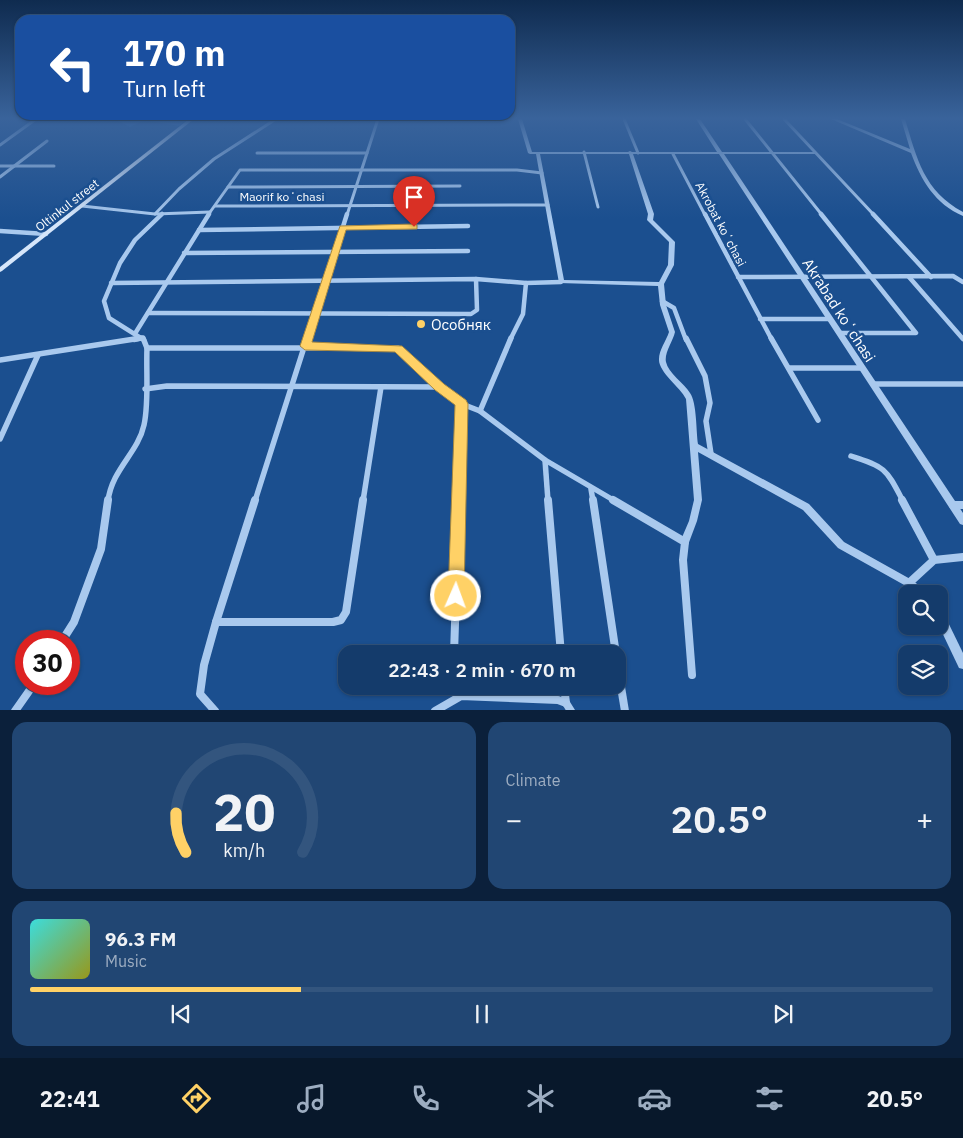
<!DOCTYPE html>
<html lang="en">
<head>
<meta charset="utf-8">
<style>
	body { margin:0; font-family:"IBM Plex Sans",sans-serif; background:#214673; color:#f1f3f6; height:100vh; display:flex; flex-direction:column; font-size:19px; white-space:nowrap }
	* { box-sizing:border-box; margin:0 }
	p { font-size:16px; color:#9dadc1 }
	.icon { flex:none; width:28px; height:28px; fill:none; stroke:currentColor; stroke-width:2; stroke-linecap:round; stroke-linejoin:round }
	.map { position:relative; height:710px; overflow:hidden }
	.drawer { display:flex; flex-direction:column; gap:12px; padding:12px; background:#0b203b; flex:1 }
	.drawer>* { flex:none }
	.banner { position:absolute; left:15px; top:15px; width:500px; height:105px; border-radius:15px; box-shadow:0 1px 4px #0004,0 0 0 1px #33557e; background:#1a4fa0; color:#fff; overflow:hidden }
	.tools { position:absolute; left:898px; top:585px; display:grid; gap:10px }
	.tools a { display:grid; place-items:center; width:50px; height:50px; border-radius:10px; background:#143b6b; box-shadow:0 1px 4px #0004,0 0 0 1px #33557e; font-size:25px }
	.speed { position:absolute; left:15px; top:630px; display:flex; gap:10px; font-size:25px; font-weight:700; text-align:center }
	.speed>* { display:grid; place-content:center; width:65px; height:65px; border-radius:50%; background:#143b6b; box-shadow:0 1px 4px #0004,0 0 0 1px #33557e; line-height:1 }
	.speed .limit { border:8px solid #d22; background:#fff; color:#111 }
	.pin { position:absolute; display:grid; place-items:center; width:42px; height:42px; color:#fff; margin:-51px -21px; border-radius:50% 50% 50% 0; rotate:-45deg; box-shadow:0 0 5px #0007 }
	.pin .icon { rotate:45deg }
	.me { position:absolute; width:55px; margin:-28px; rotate:2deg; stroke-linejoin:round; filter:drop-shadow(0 0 4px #0008) }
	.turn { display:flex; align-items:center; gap:18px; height:105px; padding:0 25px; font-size:22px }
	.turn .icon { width:65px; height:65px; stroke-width:2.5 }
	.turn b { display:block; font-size:35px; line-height:42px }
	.big { font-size:38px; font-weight:600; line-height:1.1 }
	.drawer .widget { flex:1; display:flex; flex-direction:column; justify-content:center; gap:8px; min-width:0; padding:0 18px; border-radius:15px; background:#214673 }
	.drawer .dial { align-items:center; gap:0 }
	.dial svg { height:130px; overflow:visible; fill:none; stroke:#33557e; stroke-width:7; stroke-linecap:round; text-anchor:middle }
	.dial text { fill:#f1f3f6; stroke:none }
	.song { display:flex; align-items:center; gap:15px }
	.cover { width:60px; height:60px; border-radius:8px; background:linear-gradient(135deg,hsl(180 70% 55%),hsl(60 70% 35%)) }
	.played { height:5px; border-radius:2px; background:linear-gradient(90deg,#ffd166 30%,#33557e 30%) }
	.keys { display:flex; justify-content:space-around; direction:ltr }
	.heat { display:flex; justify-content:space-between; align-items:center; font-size:28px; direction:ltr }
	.drawer .tiles { flex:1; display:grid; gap:12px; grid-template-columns:1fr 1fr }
	.widget:last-child { grid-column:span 2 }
	.trip { position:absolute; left:338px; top:645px; width:288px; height:50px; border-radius:15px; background:#143b6b; box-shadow:0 1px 4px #0004,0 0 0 1px #33557e; font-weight:600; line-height:50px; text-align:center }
	.tab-bar { display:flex; height:80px; justify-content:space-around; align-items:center; background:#08182b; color:#9dadc1 }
	.tab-bar .icon { width:35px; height:35px }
	.tab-bar .on { color:#ffd166 }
	.tab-bar b { font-size:22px; color:#f1f3f6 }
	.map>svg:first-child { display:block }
</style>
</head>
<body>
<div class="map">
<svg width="963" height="711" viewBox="0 0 963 711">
	<rect width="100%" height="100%" fill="#1b4f8f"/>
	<path fill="#2e69ad" d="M115,119H187L179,126L144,120L130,127Z"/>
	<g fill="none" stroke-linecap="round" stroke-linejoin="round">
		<g stroke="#a9c9ee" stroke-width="3">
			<path d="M624,119L638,153"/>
			<path d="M745,119L822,215"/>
			<path d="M784,119L874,215"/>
			<path d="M0,145L36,119"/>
			<path d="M584,152L598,207"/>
			<path d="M257,153H367"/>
			<path d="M673,154L705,215"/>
			<path d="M0,166H54"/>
			<path d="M0,177L47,141"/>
			<path d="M228,187L460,186"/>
			<path d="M82,206L155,214L210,212"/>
			<path d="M215,206L548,205"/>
			<path d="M155,214L179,189L214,159L276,119"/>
			<path d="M160,215L162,214"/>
			<path d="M208,215L240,170H517L542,173"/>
			<path d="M347,215L378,119"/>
		</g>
		<g stroke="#a9c9ee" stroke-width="4.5">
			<path d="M705,214L772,340"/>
			<path d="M821,214L916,333H839"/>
			<path d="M873,214L931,277"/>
			<path d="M199,230L468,226"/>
			<path d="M0,231L46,234"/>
			<path d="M184,253L468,251"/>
			<path d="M738,277L953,276L963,282"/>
			<path d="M909,277L963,339"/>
			<path d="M111,283L476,279L526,283L561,282"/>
			<path d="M662,301L674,308L686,340"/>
			<path d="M148,313L471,314L477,310L476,279"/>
			<path d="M760,319H830"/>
			<path d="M136,332L209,214"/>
			<path d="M134,340L143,338"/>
			<path d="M144,340L109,318L104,301L120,263L135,240L162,214"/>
			<path d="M307,340L347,214"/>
			<path d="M510,340L523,314L526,283"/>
		</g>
		<g stroke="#a9c9ee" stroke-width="5.5">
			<path d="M686,338L705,376L710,403L706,421L711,454"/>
			<path d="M771,338L818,420"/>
			<path d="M147,348H398L440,387"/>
			<path d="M0,360L141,338"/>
			<path d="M789,368H862"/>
			<path d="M873,384H963"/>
			<path d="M145,389L167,386L440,387L462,404L480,411L545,460L615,501"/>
			<path d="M480,411L511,338"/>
			<path d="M0,439L38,355"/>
			<path d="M851,456C886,467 886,469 903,501"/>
			<path d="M545,460L548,501"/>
			<path d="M591,489L593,501"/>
			<path d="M108,501C112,469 138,453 144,425C149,403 146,372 147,348L143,338"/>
			<path d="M255,501L307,338"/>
			<path d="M363,501L381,387"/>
			<path d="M459,501L462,404"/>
		</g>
		<g stroke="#a9c9ee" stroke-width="8">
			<path d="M255,500L216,622H333L341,620L346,612L363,500"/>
			<path d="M548,500L561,654"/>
			<path d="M593,500L616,654"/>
			<path d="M613,500L685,542L683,560L692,675"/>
			<path d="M902,500L934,560"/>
			<path d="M953,505H963"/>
			<path d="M909,583L934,560L963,557"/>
			<path d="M62,641L74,622L101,549L108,500"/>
			<path d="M454,654L459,500"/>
			<path d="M616,657L625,711"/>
			<path d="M458,686L461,696"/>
			<path d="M564,686L566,703"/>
			<path d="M15,711L34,684"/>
			<path d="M215,711L200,694L204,665L216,622"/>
			<path d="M435,711L461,696L558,700L566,703L571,711"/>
		</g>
		<g fill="#a9c9ee" fill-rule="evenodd">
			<path d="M518,119H522L532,152H628L630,151L632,152H717L696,119H700L722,152H817V153L815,154H724L963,513V525L960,524L719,154H633L654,214L653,220L675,242L674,265L664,284L666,305L675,332C673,341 664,353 666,362C668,373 684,383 690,393C697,403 696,431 698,444L809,504L844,542L912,580L926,591L928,594H915L906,586L838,548L803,510L698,452L702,500L697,521L688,545L685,546L682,545L680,542L689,521L694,500L686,399C680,387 658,372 659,359C659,350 666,341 669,332L660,305L658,286L559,283L536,154H530L528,153ZM540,154H629L648,214L647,220L669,242L668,265L659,282L564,280Z"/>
			<path d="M831,119H837L910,149L901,119H905C917,159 924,191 963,212V216C935,204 921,180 911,153Z"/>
			<path d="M939,611L943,612L963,653V669L959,668L939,626Z"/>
		</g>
		<path fill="#d6e6fa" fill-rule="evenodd" d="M189,119H194L2,271L0,272V267Z"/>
	</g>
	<linearGradient id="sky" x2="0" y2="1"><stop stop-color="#0f2b4f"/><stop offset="0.54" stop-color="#39639b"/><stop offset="1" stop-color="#39639b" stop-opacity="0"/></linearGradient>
	<rect width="963" height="219" fill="url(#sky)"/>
	<path fill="#ffd166" stroke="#a68842" d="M414,224L417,225V229L346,230L312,342L402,346L444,384L466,400L468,404L464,596L462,602L456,604L450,602L448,596L455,405L435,390L395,352L305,350L300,346L340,226Z"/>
	<circle fill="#ffd166" stroke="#1b4f8f" stroke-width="2" cx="421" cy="324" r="5"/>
	<g text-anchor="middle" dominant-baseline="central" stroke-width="5" stroke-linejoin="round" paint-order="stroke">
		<g font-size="12" fill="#fff" stroke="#1b4f8f">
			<text x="282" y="196">Maorif koʻchasi</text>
			<text transform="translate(67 205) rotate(-38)">Oltinkul street</text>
			<text transform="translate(721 224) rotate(62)">Akrobat koʻchasi</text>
		</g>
		<g font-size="15" fill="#fff" stroke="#1b4f8f">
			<text transform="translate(839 310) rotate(57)">Akrabad koʻchasi</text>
		</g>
		<g font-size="15" fill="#fff" stroke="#1b4f8f" text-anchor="start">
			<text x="431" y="324">Особняк</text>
		</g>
	</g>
</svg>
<div class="tools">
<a><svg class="icon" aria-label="search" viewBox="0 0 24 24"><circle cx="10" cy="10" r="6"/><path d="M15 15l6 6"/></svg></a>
<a><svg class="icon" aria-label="layers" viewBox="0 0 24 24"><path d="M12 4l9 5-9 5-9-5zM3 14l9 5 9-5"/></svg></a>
</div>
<div class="speed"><div class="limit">30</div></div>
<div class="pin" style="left:414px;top:227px;background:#d93025"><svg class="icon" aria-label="arrive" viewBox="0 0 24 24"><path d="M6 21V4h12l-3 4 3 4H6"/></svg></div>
<svg class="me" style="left:456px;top:596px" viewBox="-20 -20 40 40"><circle r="17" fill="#ffd166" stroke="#fff" stroke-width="3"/><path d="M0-11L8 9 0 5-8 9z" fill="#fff"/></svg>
<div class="trip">22:43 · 2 min · 670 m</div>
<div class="banner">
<div class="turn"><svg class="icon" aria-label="left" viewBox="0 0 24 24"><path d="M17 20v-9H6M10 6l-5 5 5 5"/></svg><div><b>170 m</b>Turn left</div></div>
</div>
</div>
<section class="drawer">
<div class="tiles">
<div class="widget dial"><svg viewBox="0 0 100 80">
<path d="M14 69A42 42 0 1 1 86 69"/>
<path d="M14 69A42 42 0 0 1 8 45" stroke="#ffd166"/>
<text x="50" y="56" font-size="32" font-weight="700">20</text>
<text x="50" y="72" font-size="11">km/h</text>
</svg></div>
<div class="widget"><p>Climate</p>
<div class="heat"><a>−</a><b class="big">20.5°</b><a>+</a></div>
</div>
<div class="widget">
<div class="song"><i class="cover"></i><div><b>96.3 FM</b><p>Music</p></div></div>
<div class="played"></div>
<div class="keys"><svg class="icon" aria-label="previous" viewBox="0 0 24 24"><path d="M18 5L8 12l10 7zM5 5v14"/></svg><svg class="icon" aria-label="pause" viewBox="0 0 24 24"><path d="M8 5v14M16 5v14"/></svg><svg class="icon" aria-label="next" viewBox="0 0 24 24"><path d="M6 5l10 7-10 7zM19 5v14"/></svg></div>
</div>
</div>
</section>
<nav class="tab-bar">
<b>22:41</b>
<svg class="icon on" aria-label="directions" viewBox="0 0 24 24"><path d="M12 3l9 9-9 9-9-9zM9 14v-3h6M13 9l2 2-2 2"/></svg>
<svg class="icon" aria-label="music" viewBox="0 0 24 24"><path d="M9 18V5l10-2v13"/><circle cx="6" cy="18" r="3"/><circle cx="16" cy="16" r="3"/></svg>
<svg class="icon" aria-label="phone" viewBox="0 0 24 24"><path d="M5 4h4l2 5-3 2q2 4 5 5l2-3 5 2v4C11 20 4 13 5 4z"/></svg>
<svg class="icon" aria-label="climate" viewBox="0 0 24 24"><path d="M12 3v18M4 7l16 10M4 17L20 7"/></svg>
<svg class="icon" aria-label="car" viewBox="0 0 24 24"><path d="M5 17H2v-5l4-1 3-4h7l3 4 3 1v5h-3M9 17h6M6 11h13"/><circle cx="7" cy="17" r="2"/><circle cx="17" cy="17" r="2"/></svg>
<svg class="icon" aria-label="filters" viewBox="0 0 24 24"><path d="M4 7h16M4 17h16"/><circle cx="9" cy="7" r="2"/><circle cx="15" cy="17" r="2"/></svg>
<b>20.5°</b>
</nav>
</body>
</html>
